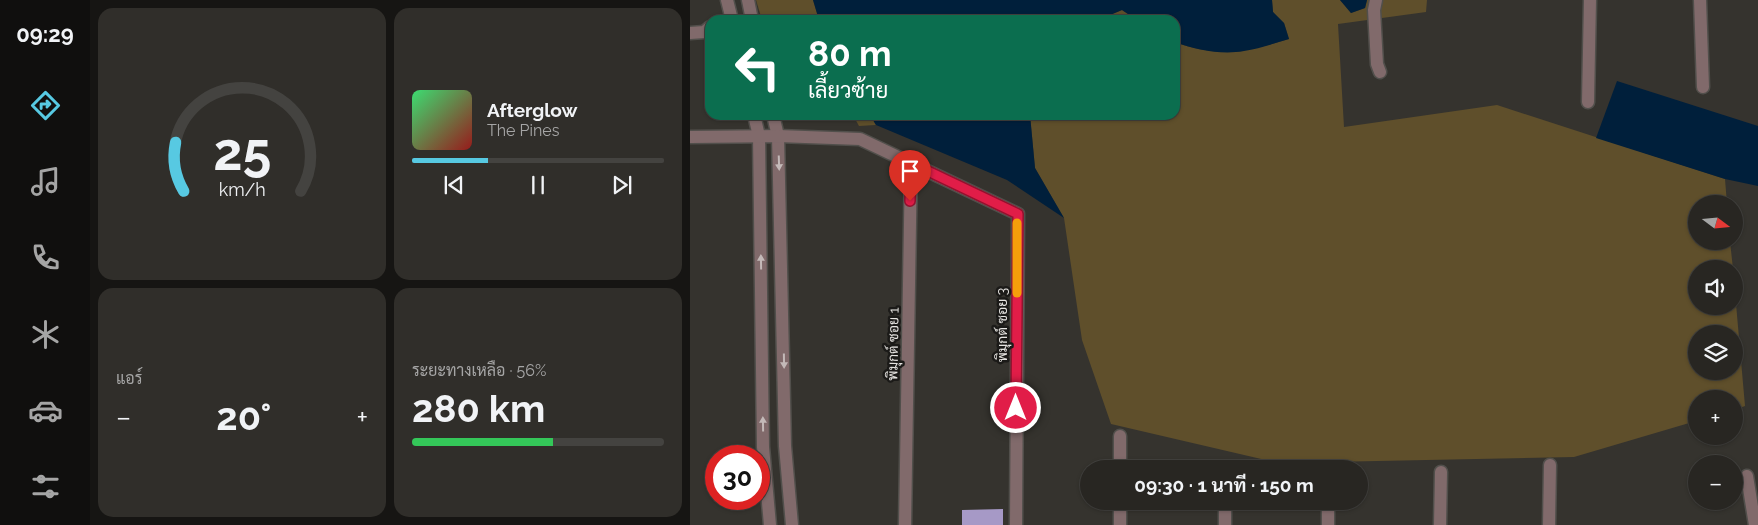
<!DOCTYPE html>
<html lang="th">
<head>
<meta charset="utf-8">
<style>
	body { margin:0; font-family:Raleway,Sarabun,sans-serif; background:#302e2a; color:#f1f3f6; height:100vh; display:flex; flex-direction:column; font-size:19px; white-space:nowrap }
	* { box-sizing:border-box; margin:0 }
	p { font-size:16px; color:#a5a5a5 }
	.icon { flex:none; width:28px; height:28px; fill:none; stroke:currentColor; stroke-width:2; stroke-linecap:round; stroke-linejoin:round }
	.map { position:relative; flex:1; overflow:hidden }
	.side { display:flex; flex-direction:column; gap:8px; padding:8px; background:#161513; width:600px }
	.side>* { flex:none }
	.banner { position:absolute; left:15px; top:15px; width:475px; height:105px; border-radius:15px; box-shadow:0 1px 4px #0004,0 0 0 1px #444340; background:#0b6e4f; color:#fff; overflow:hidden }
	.needle { width:32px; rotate:106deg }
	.fabs { position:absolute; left:998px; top:195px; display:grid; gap:10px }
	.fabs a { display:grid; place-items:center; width:55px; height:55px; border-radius:50%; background:#282622; box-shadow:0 1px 4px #0004,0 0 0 1px #444340; font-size:25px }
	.speed { position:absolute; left:15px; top:445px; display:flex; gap:10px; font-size:25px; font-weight:700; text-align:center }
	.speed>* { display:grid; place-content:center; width:65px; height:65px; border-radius:50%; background:#282622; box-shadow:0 1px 4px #0004,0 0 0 1px #444340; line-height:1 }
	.speed .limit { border:8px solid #d22; background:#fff; color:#111 }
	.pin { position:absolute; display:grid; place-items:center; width:42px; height:42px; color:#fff; margin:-51px -21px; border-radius:50% 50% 50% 0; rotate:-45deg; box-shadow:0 0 5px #0007 }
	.pin .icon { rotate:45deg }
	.me { position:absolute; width:55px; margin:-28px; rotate:0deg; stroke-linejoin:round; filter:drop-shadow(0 0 4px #0008) }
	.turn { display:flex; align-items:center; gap:18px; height:105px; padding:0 20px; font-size:22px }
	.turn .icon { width:65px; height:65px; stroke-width:2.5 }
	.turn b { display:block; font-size:35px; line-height:42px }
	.big { font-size:38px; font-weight:700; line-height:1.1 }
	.side .widget { flex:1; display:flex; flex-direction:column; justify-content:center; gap:8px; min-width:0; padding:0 18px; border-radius:15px; background:#302e2a }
	.side .dial { align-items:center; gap:0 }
	.dial svg { height:130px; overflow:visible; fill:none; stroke:#444340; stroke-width:7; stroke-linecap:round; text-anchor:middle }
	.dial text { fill:#f1f3f6; stroke:none }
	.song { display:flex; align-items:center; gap:15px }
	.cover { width:60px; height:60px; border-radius:8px; background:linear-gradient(135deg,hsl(140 70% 55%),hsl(0 70% 35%)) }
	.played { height:5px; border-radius:2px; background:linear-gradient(90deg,#57c9e2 30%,#444340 30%) }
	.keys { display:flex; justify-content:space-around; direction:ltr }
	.heat { display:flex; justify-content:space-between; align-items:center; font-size:28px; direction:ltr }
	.charge { height:8px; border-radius:4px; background:linear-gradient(90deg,#34c759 56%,#444340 0) }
	.side .tiles { flex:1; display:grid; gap:8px; grid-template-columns:repeat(2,1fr) }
	.trip { position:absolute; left:390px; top:460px; width:288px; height:50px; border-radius:25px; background:#282622; box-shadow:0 1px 4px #0004,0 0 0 1px #444340; font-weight:700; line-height:50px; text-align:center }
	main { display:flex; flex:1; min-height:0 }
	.tabs { display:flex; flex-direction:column; width:90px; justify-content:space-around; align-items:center; background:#100f0e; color:#a5a5a5 }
	.tabs .icon { width:35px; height:35px }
	.tabs .active { color:#57c9e2 }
	.tabs b { font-size:22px; color:#f1f3f6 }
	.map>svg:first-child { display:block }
</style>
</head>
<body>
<main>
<nav class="tabs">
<b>09:29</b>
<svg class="icon active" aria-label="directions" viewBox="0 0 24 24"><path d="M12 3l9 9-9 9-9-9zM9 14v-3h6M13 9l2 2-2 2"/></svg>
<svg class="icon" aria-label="music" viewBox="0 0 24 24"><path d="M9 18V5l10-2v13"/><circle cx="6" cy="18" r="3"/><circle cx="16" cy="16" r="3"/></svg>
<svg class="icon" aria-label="phone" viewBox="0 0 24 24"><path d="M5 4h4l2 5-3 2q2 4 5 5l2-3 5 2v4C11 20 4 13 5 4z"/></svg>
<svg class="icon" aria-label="climate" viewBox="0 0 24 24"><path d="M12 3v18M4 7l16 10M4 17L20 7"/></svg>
<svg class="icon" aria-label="car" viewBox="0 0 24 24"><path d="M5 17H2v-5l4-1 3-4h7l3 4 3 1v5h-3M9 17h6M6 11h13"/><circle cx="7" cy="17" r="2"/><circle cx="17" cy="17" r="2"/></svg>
<svg class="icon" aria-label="filters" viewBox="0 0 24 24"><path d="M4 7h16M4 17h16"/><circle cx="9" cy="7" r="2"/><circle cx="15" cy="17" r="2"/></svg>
</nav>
<section class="side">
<div class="tiles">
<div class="widget dial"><svg viewBox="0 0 100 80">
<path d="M14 69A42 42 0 1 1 86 69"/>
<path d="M14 69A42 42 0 0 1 9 39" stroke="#57c9e2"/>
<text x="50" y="56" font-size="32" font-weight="700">25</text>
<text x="50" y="72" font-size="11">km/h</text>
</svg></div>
<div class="widget">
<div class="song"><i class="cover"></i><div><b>Afterglow</b><p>The Pines</p></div></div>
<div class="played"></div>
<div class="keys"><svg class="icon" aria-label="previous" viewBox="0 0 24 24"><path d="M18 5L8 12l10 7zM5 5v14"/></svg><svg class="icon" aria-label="pause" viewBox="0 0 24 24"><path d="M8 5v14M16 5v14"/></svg><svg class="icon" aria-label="next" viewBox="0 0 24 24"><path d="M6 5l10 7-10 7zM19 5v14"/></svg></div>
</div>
<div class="widget"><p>แอร์</p>
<div class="heat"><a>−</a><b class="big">20°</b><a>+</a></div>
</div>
<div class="widget"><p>ระยะทางเหลือ · 56%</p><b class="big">280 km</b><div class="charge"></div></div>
</div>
</section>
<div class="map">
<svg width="1068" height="525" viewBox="0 0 1068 525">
	<rect width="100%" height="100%" fill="#35332e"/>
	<g fill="#5f4f2b" fill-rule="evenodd">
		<path d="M66,0H123L129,20H72Z"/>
		<path d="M582,0H650L661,13L675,8L677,0H737L736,12L648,24L654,127L807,105L1035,179L1037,204H1006V241H1040L1043,269H1006V306H1044V281L1055,406L1044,410V399H1006V421L884,457L588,463L421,424L392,340L374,218L345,168L340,115H485V42C525,58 560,51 599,39L594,23L583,12ZM1006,334H1044V371H1006Z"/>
		<path d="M432,10L447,20H408Z"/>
		<path d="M163,115H180L186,125L169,126Z"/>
	</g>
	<g fill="#001f3b">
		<path d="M123,0H582L583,12L594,23L599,39C585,43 569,49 554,51C532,55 506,50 485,42V20H447L432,10L408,20H129Z"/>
		<path d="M650,0H677L675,8L661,13Z"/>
		<path d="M927,81L1068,126V186L1035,179L906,138Z"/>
		<path d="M180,115H340L345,168L374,218L317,180L186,125Z"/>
	</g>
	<path fill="#a699c6" d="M313,509V525H272V510Z"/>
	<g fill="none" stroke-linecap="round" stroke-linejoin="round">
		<defs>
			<g id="minor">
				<path d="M37,0L42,20"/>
				<path d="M58,0L62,20"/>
				<path d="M686,0L684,10L687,64L690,72"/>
				<path d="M1010,0L1013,87"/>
				<path d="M0,33L14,32L20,27"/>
				<path d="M898,102L900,0"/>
				<path d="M64,115L69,136L73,447L80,525"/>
				<path d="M83,115L88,136L95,446L102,525"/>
				<path d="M0,137L88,136L170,139L328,214L326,525"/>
				<path d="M430,436V469"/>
				<path d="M1057,476L1065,525"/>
				<path d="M430,501V525"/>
				<path d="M638,501V525"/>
				<path d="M215,525L221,163"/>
				<path d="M535,525V501"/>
				<path d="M750,525L751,472"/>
				<path d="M859,525L860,465"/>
			</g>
		</defs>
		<use href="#minor" stroke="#514f4b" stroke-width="15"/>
		<use href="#minor" stroke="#816a6b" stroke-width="12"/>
	</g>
	<defs><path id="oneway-solid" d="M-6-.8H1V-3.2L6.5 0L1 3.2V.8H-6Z" transform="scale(1.25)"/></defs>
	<g fill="#c3b9b8">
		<use href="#oneway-solid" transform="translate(89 163) rotate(88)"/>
		<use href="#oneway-solid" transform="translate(71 262) rotate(-91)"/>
		<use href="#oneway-solid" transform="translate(94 361) rotate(89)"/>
		<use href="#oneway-solid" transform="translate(73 424) rotate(-91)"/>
	</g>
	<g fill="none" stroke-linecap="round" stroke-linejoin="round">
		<defs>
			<path id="route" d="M220,201L221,163L328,214L326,408"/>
		</defs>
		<use href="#route" stroke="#92132f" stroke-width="12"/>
		<use href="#route" stroke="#e11d48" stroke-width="9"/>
		<path stroke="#f59e0b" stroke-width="9" d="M327,293V223"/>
	</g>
	<g text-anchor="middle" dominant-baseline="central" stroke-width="5" stroke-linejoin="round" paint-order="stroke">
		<g font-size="14" fill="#e6e4e1" stroke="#1b1a18">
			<text transform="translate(312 325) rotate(-90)">พิมุกต์ ซอย 3</text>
			<text transform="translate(203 344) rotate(-89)">พิมุกต์ ซอย 1</text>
		</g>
	</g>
</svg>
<div class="fabs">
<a><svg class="needle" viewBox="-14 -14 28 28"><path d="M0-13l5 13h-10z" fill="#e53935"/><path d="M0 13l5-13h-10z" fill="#a5a5a5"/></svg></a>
<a><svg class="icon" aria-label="sound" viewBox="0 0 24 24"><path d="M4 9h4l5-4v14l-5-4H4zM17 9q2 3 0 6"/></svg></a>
<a><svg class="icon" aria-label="layers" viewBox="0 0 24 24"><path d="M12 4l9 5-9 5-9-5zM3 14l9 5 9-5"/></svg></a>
<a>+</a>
<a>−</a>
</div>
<div class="speed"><div class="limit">30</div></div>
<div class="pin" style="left:220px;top:201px;background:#d93025"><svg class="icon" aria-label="arrive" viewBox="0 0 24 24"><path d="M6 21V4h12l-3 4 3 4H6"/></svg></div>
<svg class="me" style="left:326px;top:408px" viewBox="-20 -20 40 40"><circle r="17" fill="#e11d48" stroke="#fff" stroke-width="3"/><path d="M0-11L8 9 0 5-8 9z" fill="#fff"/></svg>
<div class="trip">09:30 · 1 นาที · 150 m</div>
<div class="banner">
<div class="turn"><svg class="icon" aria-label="left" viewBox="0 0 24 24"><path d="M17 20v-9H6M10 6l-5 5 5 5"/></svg><div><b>80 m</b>เลี้ยวซ้าย</div></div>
</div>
</div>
</main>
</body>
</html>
